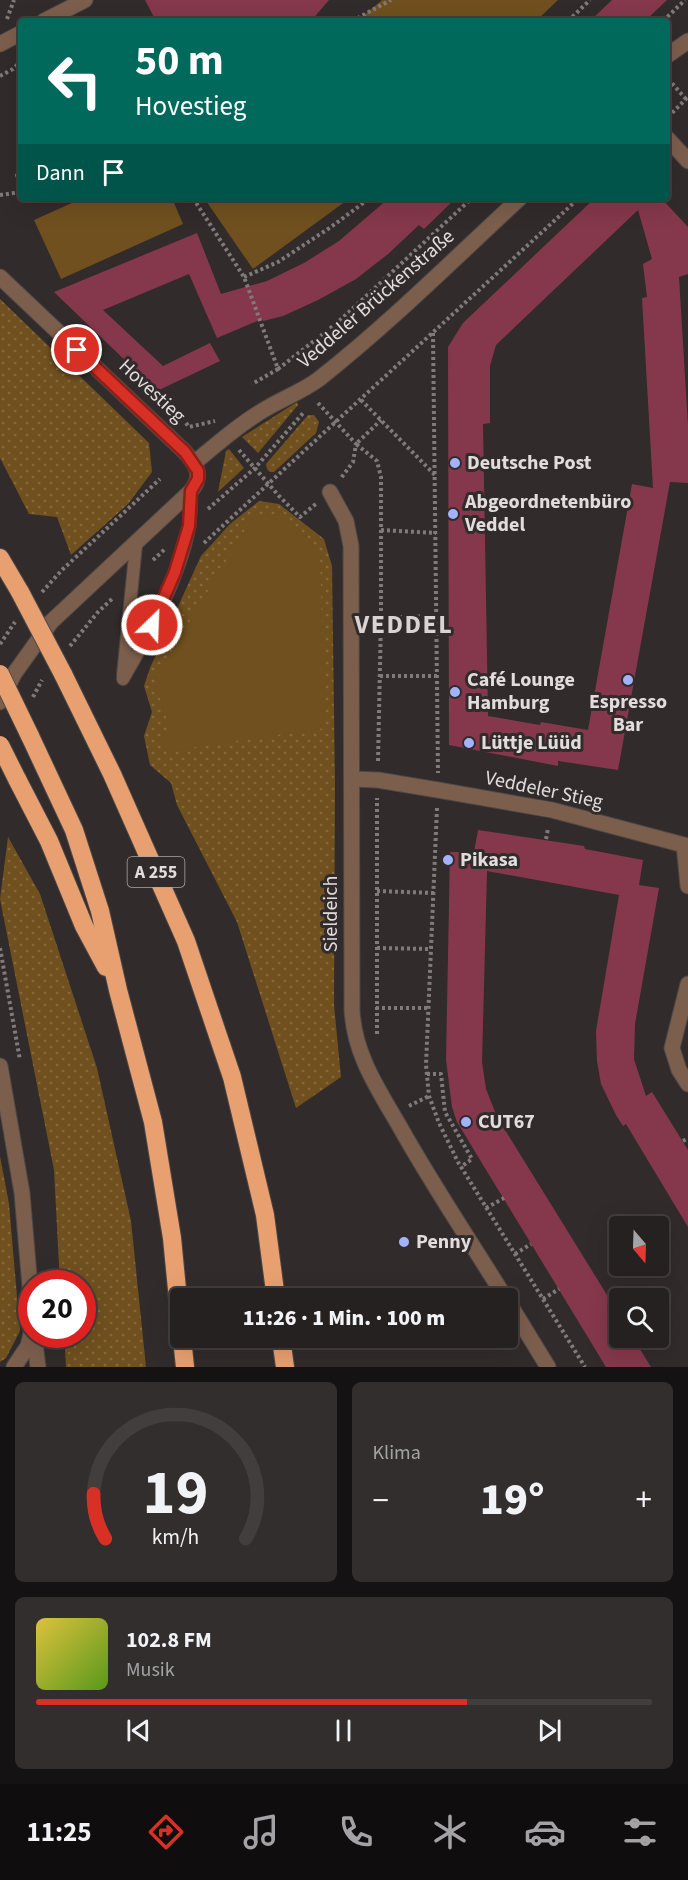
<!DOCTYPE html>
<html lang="de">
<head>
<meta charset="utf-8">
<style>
	body { margin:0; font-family:"Source Sans 3",sans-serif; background:#312e2d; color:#f1f3f6; height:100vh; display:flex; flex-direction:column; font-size:22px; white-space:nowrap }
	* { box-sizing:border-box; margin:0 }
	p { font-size:20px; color:#a3a3a5 }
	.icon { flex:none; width:33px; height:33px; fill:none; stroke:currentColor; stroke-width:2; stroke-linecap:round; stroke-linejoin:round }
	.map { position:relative; height:1367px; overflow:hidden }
	.sheet { display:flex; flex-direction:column; gap:15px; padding:15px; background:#141212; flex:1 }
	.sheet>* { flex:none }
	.guide { position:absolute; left:18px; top:18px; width:652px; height:183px; border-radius:6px; box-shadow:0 6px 24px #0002,0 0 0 2px #423e3e; background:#00695c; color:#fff; overflow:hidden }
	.needle { width:39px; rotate:161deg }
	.controls { position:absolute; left:609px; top:1216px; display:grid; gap:12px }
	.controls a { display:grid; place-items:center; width:60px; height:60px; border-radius:6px; background:#252120; box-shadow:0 6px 24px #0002,0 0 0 2px #423e3e; font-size:30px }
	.speed { position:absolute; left:18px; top:1270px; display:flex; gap:12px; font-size:30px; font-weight:700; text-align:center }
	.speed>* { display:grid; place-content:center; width:78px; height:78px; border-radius:50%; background:#252120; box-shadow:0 6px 24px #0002,0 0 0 2px #423e3e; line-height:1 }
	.speed .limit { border:9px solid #d22; background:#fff; color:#111 }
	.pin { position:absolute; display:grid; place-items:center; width:51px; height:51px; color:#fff; margin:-26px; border:3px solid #fff; border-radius:50%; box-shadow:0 2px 6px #0007 }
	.me { position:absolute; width:66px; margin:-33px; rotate:24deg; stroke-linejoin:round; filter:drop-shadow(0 0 4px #0008) }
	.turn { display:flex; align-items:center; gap:21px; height:126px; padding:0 18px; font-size:27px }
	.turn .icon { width:78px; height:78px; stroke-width:2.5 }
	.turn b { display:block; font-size:42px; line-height:51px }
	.then { display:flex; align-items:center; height:57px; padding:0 18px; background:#0003; gap:12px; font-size:22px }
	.big { font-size:45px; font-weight:800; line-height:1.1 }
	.sheet .card { flex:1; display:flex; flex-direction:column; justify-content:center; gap:9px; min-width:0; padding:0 21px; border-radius:9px; background:#312e2d }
	.sheet .dial { align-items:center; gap:0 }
	.dial svg { height:156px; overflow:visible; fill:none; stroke:#423e3e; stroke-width:7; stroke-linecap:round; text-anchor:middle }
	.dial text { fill:#f1f3f6; stroke:none }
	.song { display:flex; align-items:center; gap:18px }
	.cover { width:72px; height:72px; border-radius:9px; background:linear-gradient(135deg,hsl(50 70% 55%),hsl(90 70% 35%)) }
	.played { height:6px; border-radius:3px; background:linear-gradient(90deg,#d93025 70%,#423e3e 70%) }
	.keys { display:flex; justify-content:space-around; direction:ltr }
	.heat { display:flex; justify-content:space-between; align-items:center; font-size:33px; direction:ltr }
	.sheet .tiles { flex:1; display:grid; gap:15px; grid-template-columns:1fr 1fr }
	.card:last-child { grid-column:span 2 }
	.trip { position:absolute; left:170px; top:1288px; width:348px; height:60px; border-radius:6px; background:#252120; box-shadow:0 6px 24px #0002,0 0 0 2px #423e3e; font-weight:800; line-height:60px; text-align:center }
	.tab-bar { display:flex; height:96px; justify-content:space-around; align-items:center; background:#0f0d0d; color:#a3a3a5 }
	.tab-bar .icon { width:42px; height:42px }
	.tab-bar .current { color:#d93025 }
	.tab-bar b { font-size:27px; color:#f1f3f6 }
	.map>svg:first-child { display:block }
</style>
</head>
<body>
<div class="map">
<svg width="688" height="1367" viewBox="0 0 688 1367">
	<defs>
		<pattern id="grass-dots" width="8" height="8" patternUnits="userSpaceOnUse" patternTransform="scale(1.5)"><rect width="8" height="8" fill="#70501e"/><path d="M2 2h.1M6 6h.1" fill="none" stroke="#84693e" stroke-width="1.8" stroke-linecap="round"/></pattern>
	</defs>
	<rect width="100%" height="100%" fill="#312c2b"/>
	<g fill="url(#grass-dots)">
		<path d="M0,299L149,443L152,472L128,504L71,555L57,517L29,514L0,458Z"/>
		<path d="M297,402L298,405L258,453L242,437Z"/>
		<path d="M308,415H314L319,422L316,433L274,472H270L267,469L266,464Z"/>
		<path d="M229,449L244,468L218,492L226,451Z"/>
		<path d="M259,501L279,504L324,539L332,566L335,785L334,1005L341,1077L296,1108L237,922L177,805L171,783L150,765L144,736L152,712L144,686L150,668L201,556L230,524Z"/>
		<path d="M8,837L40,894L97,1068L131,1221L146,1367H66L64,1335H82V1284H60L54,1170L0,899Z"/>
		<path d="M0,1156L9,1204L20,1331L6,1358L0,1362Z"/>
	</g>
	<g fill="#70501e">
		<path d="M382,0H558L536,21H357Z"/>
		<path d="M83,198H172L183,224L61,279L34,220Z"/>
		<path d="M204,198H350L253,269Z"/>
		<path d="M276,514L305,534L320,556L325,728L168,751L162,746V738L174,731L164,713L155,679L252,518Z"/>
	</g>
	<g fill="#85384b" fill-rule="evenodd">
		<path d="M145,0H329L311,21H156Z"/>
		<path d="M612,0H667L645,21H590Z"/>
		<path d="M389,198H456L424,229L419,225L388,254L356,279L318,300L283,316L263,321L262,319L217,338L189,274L103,310L163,366L210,343L220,361L157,391L54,292L197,233L221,294L267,281L304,263L339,241Z"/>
		<path d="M595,198H661L688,227V274L679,277L688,426V483L670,482L618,770L558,761V766L449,745L448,347L463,323ZM638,210L652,259L643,264L647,297L642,298L653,488L632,484L588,730L541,722L540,725L488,716L483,424L490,423V366L496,345Z"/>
		<path d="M478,830L584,846L585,849L643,860L639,885L659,888L635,1024L634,1059L646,1096L652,1092L688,1150V1227L626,1124L623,1126L616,1115L601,1084L597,1061L596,1031L619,895L487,871L482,1062L486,1089L497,1117L620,1316V1338H633L651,1367H606L457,1122L452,1107L446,1060L450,852H474Z"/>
	</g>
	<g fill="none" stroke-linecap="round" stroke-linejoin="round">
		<defs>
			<g id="service">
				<path d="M123,675L136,545"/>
				<path d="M123,679C148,636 180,577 189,528C191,516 191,503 191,491"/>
			</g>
			<path id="pedestrian" d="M352,779L378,780L438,790L552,810L684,845L688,886"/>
			<g id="minor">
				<path d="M44,21L85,0"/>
				<path d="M0,44L21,33"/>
				<path d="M668,55L688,41"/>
				<path d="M668,139L688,161"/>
				<path d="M194,463C217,444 241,423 267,408C284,398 303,391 319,379C390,323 454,259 520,198"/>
				<path d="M330,492L346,521L351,546L352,1010C354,1054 378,1089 400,1127C433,1186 471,1242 506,1299"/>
				<path d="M688,984L672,1048L679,1070L688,1084"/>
				<path d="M507,1300L548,1367"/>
			</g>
			<g id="tertiary">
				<path d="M0,277L185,452C196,465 204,475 191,491L51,622L14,674L0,702"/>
				<path d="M0,1066L22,1193L32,1310"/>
				<path d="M34,1335L38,1367"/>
				<path d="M14,1367L28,1346L32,1329"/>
			</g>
			<g id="motorway">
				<path d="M0,558L20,592"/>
				<path d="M63,674L112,774L186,941L232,1077L265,1215L276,1299"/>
				<path d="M30,736L74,830L100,911L118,990L153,1122L172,1238L180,1320"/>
				<path d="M17,779L49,841L84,926L106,967"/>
				<path d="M182,1338L185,1367"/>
				<path d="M281,1338L285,1367"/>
			</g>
		</defs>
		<use href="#service" stroke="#4d4847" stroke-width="14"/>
		<use href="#pedestrian" stroke="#4d4847" stroke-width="17"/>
		<use href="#minor" stroke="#4d4847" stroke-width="17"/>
		<use href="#tertiary" stroke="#4d4847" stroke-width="17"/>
		<use href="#motorway" stroke="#4d4847" stroke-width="20"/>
		<g stroke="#807b7b" stroke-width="4" stroke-dasharray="3 3" stroke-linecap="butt">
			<path d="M7,19L14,0"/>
			<path d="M352,21L391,0"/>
			<path d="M568,21L590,0"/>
			<path d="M663,21L685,0"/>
			<path d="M0,76L13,69L21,61"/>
			<path d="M668,79L686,99"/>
			<path d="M668,117L688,97"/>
			<path d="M21,170L17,175L21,185"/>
			<path d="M0,195L21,192"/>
			<path d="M193,198L244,277L278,369L252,384"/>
			<path d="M244,277L278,262L331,227L370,198"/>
			<path d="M433,333L438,773"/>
			<path d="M278,369L337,323L472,198"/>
			<path d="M361,400L435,475"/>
			<path d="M318,403L356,444L353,462L341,478"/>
			<path d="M186,423L189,427L215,421"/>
			<path d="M239,450L279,496L300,517L317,503"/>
			<path d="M208,509L255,468L304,412"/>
			<path d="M381,530L436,533"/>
			<path d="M204,543L579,198"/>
			<path d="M153,560L165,549"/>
			<path d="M42,592L62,570L160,479"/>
			<path d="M369,618L437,616"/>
			<path d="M0,644L15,622"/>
			<path d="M70,646L98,612L113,598"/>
			<path d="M380,676H438"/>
			<path d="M33,697L42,680"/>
			<path d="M378,761L381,618V477L377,461L356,444L381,420"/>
			<path d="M437,808L426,1065L429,1096L439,1123L458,1162L585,1367"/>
			<path d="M546,839L548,829"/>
			<path d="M377,891L434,893"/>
			<path d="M0,948L20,1060"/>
			<path d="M377,948L431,949"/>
			<path d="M376,1008H429"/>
			<path d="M377,1034V798"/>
			<path d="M427,1074H441L445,1112L472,1159L461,1167"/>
			<path d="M409,1106L429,1096"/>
			<path d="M683,1141L688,1138"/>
			<path d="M486,1208L504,1198"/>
			<path d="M515,1254L531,1244"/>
			<path d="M543,1299L559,1289"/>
		</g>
		<use href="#service" stroke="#7c5e4c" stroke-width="12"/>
		<use href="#pedestrian" stroke="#7c5e4c" stroke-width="15"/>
		<use href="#minor" stroke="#7c5e4c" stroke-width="15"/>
		<use href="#tertiary" stroke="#7c5e4c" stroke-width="15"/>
		<use href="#motorway" stroke="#e9a071" stroke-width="18"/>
		<defs>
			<g id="motorway-bridge">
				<path d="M20,592L63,674"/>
				<path d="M0,674L30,736"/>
				<path d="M0,745L17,779"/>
			</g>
		</defs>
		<use href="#motorway-bridge" stroke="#4d4847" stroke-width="20" stroke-linecap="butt"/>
		<use href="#motorway-bridge" stroke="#e9a071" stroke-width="18"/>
	</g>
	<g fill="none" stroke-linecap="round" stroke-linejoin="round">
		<defs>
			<path id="route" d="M77,350L185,452L198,471V479L191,491L189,526L175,572L152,625"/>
		</defs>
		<use href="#route" stroke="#8d1f18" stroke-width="15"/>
		<use href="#route" stroke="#d93025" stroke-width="10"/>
	</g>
	<g fill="#a3b2fd" stroke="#312c2b" stroke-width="2">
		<circle cx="455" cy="463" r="6"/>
		<circle cx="453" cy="514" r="6"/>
		<circle cx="628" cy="680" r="6"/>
		<circle cx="455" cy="692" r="6"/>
		<circle cx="469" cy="743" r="6"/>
		<circle cx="448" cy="860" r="6"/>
		<circle cx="466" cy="1122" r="6"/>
		<circle cx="404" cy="1242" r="6"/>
	</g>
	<g text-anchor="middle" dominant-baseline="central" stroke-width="6" stroke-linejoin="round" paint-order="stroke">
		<rect fill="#312c2b" stroke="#aca8a8" stroke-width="1.5" x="127.5" y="857" width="57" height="30" rx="4.5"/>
		<g font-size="18" font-weight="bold" fill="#e1dddd">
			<text x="156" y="872">A 255</text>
		</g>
		<g font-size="20" fill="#e1dddd" stroke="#312c2b">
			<text transform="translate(376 299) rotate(-41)">Veddeler Brückenstraße</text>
			<text transform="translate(152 391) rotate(43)">Hovestieg</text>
			<text transform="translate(544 790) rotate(12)">Veddeler Stieg</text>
			<text transform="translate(331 914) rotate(-90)">Sieldeich</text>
		</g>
		<g font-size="20" font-weight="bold" fill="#e1dddd" stroke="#312c2b" text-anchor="start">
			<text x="467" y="463">Deutsche Post</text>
			<text x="465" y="502">Abgeordnetenbüro<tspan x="465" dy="23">Veddel</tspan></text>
			<text x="467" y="680">Café Lounge<tspan x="467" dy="23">Hamburg</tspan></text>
			<text x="628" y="702" text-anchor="middle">Espresso<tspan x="628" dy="23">Bar</tspan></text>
			<text x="481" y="743">Lüttje Lüüd</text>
			<text x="460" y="860">Pikasa</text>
			<text x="478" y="1122">CUT67</text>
			<text x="416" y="1242">Penny</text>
		</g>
		<g font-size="26" font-weight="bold" letter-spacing="1.5" fill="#d9d3d2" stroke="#312c2b">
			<text x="404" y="624">VEDDEL</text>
		</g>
	</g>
</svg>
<div class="controls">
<a><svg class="needle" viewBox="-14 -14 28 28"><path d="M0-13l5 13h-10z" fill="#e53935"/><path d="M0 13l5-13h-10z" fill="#a3a3a5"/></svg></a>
<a><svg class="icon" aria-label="search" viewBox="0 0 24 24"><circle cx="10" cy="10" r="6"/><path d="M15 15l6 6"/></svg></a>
</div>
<div class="speed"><div class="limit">20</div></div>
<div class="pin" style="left:77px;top:350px;background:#d93025"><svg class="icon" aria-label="arrive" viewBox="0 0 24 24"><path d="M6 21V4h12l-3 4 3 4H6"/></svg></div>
<svg class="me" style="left:152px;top:625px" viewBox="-20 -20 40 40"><circle r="17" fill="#d93025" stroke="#fff" stroke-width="3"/><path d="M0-11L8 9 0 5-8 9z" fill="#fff"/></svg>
<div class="trip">11:26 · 1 Min. · 100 m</div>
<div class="guide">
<div class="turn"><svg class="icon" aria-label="left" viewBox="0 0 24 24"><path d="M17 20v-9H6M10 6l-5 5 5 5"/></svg><div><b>50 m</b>Hovestieg</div></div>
<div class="then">Dann<svg class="icon" aria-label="arrive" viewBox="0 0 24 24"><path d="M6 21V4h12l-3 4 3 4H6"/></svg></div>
</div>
</div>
<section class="sheet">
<div class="tiles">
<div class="card dial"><svg viewBox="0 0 100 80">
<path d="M14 69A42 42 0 1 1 86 69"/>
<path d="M14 69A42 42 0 0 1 8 46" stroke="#d93025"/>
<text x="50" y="56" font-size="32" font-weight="700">19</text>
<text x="50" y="72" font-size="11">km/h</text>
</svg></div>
<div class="card"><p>Klima</p>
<div class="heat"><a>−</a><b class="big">19°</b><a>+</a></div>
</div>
<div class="card">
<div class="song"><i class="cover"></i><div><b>102.8 FM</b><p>Musik</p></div></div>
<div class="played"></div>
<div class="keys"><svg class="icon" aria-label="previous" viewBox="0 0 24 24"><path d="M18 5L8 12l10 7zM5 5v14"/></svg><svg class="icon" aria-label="pause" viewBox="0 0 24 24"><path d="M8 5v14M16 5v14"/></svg><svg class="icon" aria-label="next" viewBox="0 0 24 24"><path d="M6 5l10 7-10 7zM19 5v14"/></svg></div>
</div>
</div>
</section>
<nav class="tab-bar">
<b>11:25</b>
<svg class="icon current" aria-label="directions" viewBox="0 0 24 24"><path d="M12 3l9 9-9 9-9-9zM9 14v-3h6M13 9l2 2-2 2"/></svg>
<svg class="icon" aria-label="music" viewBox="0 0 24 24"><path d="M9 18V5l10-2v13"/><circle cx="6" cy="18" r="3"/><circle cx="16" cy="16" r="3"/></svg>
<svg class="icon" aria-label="phone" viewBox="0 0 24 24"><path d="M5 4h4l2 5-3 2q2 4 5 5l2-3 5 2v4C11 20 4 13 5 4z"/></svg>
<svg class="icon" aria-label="climate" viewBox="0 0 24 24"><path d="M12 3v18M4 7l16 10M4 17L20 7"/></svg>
<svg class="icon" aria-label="car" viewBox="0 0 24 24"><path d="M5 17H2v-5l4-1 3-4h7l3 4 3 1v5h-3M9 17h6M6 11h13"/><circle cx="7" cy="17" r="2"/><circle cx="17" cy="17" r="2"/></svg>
<svg class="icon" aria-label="filters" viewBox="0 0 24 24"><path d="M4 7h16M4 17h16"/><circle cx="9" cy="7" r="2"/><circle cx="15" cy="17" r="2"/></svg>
</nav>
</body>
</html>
